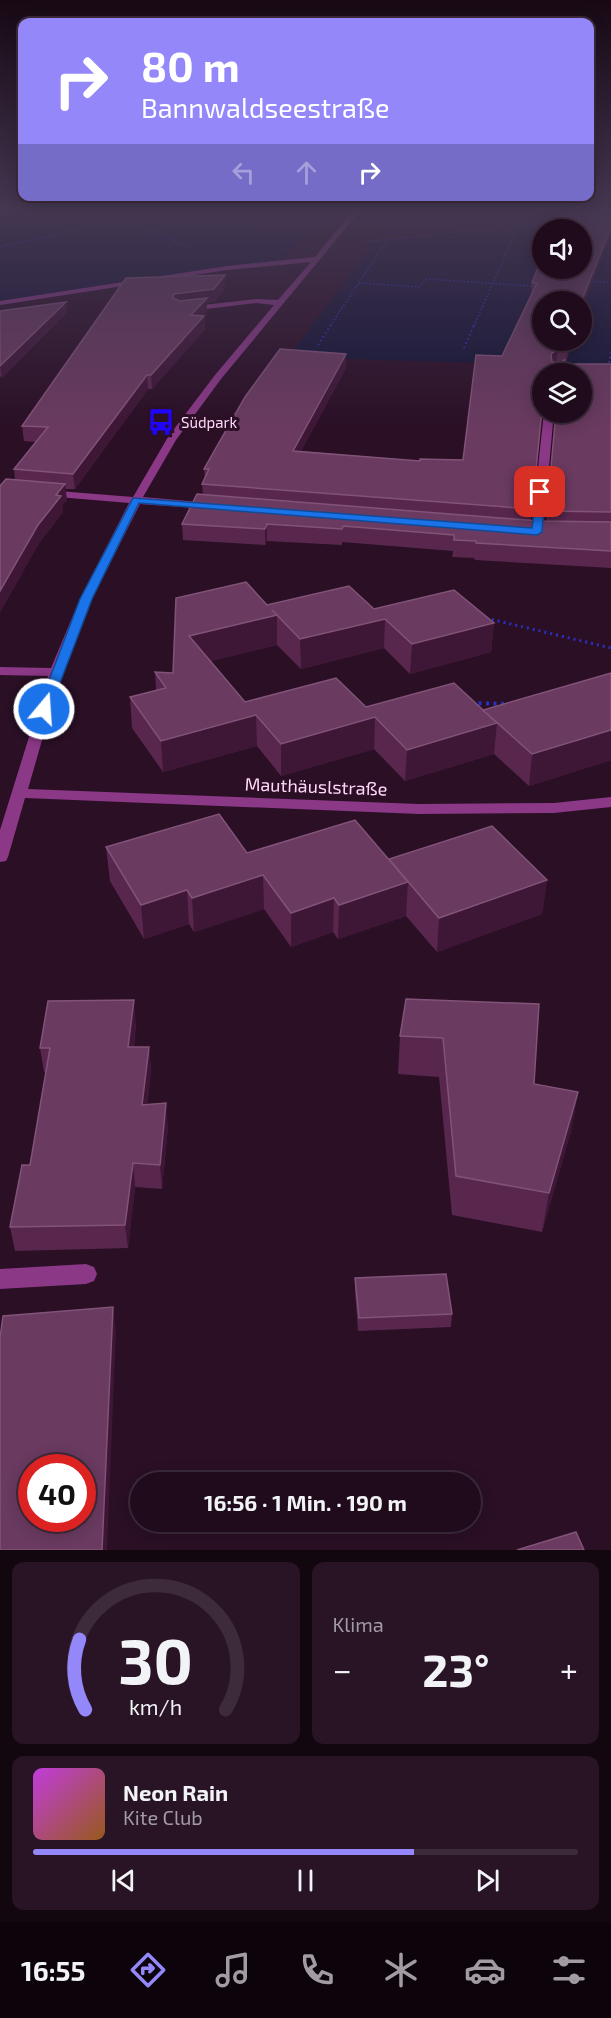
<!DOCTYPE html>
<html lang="de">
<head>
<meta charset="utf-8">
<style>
	body { margin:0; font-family:"Exo 2",sans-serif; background:#281425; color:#f1f3f6; height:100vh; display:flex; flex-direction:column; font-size:22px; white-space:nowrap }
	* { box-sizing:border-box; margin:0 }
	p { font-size:20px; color:#a29ba3 }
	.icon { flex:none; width:33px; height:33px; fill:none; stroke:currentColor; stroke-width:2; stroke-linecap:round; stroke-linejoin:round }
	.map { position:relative; height:1550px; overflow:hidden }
	.drawer { display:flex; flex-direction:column; gap:12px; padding:12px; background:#12060f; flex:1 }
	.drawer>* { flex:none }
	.banner { position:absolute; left:18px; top:18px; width:576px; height:183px; border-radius:12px; box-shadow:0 3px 15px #0003,0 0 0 2px #3d2b3b; background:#9387fa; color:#fff; overflow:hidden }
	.controls { position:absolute; left:532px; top:219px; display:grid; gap:12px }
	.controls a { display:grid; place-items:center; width:60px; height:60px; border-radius:50%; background:#200b1c; box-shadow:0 3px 15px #0003,0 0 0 2px #3d2b3b; font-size:30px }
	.speed { position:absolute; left:18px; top:1454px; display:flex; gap:12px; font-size:30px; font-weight:700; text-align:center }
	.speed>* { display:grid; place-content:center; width:78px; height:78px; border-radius:50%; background:#200b1c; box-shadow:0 3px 15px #0003,0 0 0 2px #3d2b3b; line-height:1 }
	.speed .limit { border:9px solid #d22; background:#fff; color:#111 }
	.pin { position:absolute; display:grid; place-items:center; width:51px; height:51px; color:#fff; margin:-26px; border-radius:12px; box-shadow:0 3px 9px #0006 }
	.me { position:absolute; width:66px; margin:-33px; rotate:18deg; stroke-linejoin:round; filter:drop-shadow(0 0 4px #0008) }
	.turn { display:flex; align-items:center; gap:21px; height:126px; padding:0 24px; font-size:27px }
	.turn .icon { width:78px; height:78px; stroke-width:2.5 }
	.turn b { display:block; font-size:42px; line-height:51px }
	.lanes { display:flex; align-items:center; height:57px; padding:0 24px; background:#0003; justify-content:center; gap:30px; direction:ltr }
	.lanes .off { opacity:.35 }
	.big { font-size:45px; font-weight:700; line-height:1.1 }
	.drawer .tile { flex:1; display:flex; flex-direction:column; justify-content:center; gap:9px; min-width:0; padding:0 21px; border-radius:12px; background:#281425 }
	.drawer .dial { align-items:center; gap:0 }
	.dial svg { height:156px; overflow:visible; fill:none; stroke:#3d2b3b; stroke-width:7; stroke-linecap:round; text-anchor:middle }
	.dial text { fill:#f1f3f6; stroke:none }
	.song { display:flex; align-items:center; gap:18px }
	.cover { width:72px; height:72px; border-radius:9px; background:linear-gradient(135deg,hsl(290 70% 55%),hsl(30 70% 35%)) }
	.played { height:6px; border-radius:3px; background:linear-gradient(90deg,#9387fa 70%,#3d2b3b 70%) }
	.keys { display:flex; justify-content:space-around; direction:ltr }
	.heat { display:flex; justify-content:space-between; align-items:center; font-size:33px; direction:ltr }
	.drawer .tiles { flex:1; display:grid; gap:12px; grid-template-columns:1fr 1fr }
	.tile:last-child { grid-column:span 2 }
	.trip { position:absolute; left:130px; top:1472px; width:351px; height:60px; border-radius:30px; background:#200b1c; box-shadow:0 3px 15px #0003,0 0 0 2px #3d2b3b; font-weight:700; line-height:60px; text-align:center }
	.tabs { display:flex; height:96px; justify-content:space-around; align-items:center; background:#0d040b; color:#a29ba3 }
	.tabs .icon { width:42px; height:42px }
	.tabs .active { color:#9387fa }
	.tabs b { font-size:27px; color:#f1f3f6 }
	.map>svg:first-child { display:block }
</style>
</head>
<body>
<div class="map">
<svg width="611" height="1550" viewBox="0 0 611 1550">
	<rect width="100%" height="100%" fill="#2a0f25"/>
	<g fill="#121334" fill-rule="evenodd">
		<path d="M0,212H326L282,260L0,302Z"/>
		<path d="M399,212H611L373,237Z"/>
		<path d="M611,219V364L541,365L289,357L373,242L516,226ZM543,230H582V268H543ZM543,302H582V340H543Z"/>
	</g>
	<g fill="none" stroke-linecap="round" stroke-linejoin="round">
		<g stroke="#2a31c1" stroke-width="1.5" stroke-dasharray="1.5 2" stroke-linecap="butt">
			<path d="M107,212L190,248"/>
			<path d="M364,242L559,221"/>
			<path d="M0,247L159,212"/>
			<path d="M589,281L611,283"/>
			<path d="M359,283L419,287L427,279L534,286"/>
			<path d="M330,326L388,239"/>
			<path d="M474,326L514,235L500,227"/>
		</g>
		<g stroke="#2a31c1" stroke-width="2" stroke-dasharray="1.5 3" stroke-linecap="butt">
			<path d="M318,345L331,325"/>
			<path d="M464,348L474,325"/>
			<path d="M608,367L611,352"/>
		</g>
		<path stroke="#2a31c1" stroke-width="3" stroke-dasharray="2 4" stroke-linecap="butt" d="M486,618L611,648"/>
		<path stroke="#2a31c1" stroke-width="4" stroke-dasharray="3 4.5" stroke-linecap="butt" d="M471,703L508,704"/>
		<g fill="#8b3887" fill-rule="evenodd">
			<path d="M352,212H359L221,379L176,440L143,497L210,503L215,506L210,509L140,504L92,599L57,688L28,789L419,804L554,803L611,797V807L554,813L419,814L25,798L8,857L6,861L0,862V830L48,676L0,675V667L51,668L80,599L129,503L46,496L41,493L46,490L133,497L168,437L215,375L274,305L256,303L189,311H186V307L256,299L278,300L311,262L227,270L0,305V301L227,266L315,257Z"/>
			<path d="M544,412H554L543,532L537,535L531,532Z"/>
			<path d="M86,1264L94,1267L97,1274L94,1281L86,1284L0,1289V1269Z"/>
		</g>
	</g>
	<g fill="#59274e" fill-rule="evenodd">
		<path d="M543,254L582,302L566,363H564V364H611V568L475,560L474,558L452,557L453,551L342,542V545L267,541L265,545L183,540L182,524L203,494L202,484L205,479L204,469L346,354V368L301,451L420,461L463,460L502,356L532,295H531L532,283ZM543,374L582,412H556L546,521L531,520L542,412H543Z"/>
		<path d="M226,287L215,301L207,303V311L203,316H204L205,329L152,389H148L75,489H65L67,500L62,505L63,512L40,542L15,480L14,469L36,442L24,441L22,426Z"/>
		<path d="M66,302L67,312L2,378L0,376V311Z"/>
		<path d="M267,605L374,609L494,623L491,652L410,674L384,648L301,669L277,645L211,661L245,702L366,707L483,710L611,673V760L529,786L494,754L405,781L374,749L281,776L257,746L163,772L132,728L130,697L156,690L155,672L173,673Z"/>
		<path d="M106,847L389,859L547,880L542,914L437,952L406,916L338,939L333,932L291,947L264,909L194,932L189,924L144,939L110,881Z"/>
		<path d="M406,999L534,1084L578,1092L571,1131L542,1232L452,1215L439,1077L398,1074L400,1036Z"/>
		<path d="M136,1023L134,1047H149L151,1071L147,1105L168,1127L162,1189L135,1187L128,1248L15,1251L10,1227L30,1165L46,1072H44L40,1048Z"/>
		<path d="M355,1278L452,1314L451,1327L358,1331L355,1291Z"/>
	</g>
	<g fill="#3e1636">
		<path d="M611,227V235L582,308V302H581Z"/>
		<path d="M225,275L226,287L215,301L207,303V311L192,328L173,298L174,294Z"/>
		<path d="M66,302L67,312L2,378L0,366Z"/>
		<path d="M204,316L205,329L152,389L151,375Z"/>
		<path d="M570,340H572L566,363L568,349Z"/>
		<path d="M558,349L556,363L550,368L551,354Z"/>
		<path d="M346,354V368L293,466V451Z"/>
		<path d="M147,375L148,389L75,489L73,474Z"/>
		<path d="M65,484L67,500L62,505L63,512L40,542L0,613V591L56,495Z"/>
		<path d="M267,524V541L265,545V529Z"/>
		<path d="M277,615V645L191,666L189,636Z"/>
		<path d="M385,619L384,648L301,669L300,639Z"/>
		<path d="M494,623L491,652L410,674L412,644Z"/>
		<path d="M256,715L257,746L163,772L161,741Z"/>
		<path d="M375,717L374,749L281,776V744Z"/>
		<path d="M497,723L494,754L405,781L407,750Z"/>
		<path d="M611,730V760L529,786L532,754Z"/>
		<path d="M263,875L264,909L194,932L192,898Z"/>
		<path d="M547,880L542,914L437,952L439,918Z"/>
		<path d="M408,882L406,916L338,939L339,905Z"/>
		<path d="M187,890L189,924L144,939L141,905Z"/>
		<path d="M334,898L333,932L291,947V913Z"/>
		<path d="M134,1000L136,1023L131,1070L128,1047Z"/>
		<path d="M149,1047L151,1071L145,1129L142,1105Z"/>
		<path d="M578,1092L571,1131L542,1232L549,1193Z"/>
		<path d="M166,1103L168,1127L162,1189L160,1165Z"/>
		<path d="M133,1163L135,1187L128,1248L125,1225Z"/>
		<path d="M113,1307L116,1331L107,1550H102Z"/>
	</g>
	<g fill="#6a3a60" stroke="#825378" stroke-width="1.5" fill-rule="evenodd">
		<path d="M560,212H611V227L581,302H543V340H570L568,349H558L551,354L552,362H562L565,359L563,364H611V512L547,511L556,412H582V374H543V400L532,509L202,484L209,469H204L245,397L280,349L346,354L293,451L420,461V459L463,460L476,355L502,356L537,283H532L543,254V268H582V230H552L556,219Z"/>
		<path d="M225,275L214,289L174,294L173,298L180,301L207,298L191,315L204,316L151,375H147L73,474L14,469L48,427L22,426L126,278Z"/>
		<path d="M66,302L0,366V311Z"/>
		<path d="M6,479L65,484L56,495L61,496L38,525L0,591V486Z"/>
		<path d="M197,494L539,521L611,522V551L476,543V541L454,540V535L343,526L342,529L267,524L265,529L182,524Z"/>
		<path d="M246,582L267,605L349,586L374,609L454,590L494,623L412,644L385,619L300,639L272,610L277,615L189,636L245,702L336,678L366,707L454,683L497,723L407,750L375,717L281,744L256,715L161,741L130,697L166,688L155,672L173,673L176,598Z"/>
		<path d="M611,673V730L532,754L483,710Z"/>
		<path d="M219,814L247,853L355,820L408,882L339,905L334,898L291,913L263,875L192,898L187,890L141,905L106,847Z"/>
		<path d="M492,826L547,880L439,918L389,859Z"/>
		<path d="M406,999L539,1004L534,1084L578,1092L549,1193L456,1176L443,1038L400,1036Z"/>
		<path d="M134,1000L128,1047H149L142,1105L166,1103L160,1165L133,1163L125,1225L10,1227L22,1165H30L50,1048H40L48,1001Z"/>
		<path d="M446,1274L452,1314L359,1318L355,1278Z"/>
		<path d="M113,1307L102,1550H0V1338L3,1316ZM32,1467H82V1518H32Z"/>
		<path d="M576,1532L584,1550H517Z"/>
	</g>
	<linearGradient id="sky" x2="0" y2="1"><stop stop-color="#170814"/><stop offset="0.49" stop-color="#443751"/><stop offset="1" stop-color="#443751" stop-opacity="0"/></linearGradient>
	<rect width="611" height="429" fill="url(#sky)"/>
	<path fill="#1a73e8" stroke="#114b97" stroke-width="1.5" d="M537,490L545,492L542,532L537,535L139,503L92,599L50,709L44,713L38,709L80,599L133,498L532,528Z"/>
	<defs>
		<symbol id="bus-bare" viewBox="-9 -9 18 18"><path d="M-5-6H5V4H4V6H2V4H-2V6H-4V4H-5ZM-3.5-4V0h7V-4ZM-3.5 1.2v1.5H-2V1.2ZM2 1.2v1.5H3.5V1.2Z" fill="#2104ff" stroke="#2a0f25" stroke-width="2.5" paint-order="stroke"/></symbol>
	</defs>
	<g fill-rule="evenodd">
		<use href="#bus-bare" x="142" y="403" width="38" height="38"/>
	</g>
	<g text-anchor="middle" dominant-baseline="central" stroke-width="6" stroke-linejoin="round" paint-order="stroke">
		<g font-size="15" fill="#ffd8fa" stroke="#2a0f25" text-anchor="start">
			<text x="181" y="422">Südpark</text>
		</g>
		<g font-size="18" fill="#ffd8fa" stroke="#2a0f25">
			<text transform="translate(316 786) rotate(2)">Mauthäuslstraße</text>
		</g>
	</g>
</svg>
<div class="controls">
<a><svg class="icon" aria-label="sound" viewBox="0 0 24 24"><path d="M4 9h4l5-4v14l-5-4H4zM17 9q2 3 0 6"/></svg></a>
<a><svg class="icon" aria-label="search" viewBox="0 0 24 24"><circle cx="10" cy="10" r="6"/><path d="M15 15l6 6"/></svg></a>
<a><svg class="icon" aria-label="layers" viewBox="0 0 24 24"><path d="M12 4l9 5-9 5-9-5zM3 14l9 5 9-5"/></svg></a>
</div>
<div class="speed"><div class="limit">40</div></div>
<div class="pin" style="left:540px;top:492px;background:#d93025"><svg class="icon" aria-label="arrive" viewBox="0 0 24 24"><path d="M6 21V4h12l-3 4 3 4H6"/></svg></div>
<svg class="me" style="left:44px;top:709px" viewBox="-20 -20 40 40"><circle r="17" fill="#1a73e8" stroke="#fff" stroke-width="3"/><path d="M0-11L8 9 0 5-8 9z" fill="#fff"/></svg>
<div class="trip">16:56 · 1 Min. · 190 m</div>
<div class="banner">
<div class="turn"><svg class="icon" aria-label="right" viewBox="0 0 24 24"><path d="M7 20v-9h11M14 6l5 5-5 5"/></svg><div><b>80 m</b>Bannwaldseestraße</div></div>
<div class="lanes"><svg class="icon off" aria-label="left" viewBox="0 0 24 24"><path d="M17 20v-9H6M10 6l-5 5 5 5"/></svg><svg class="icon off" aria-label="ahead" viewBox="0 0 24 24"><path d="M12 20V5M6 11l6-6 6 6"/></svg><svg class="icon" aria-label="right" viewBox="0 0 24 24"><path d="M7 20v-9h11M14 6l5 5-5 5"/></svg></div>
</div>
</div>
<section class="drawer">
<div class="tiles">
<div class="tile dial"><svg viewBox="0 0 100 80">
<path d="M14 69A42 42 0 1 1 86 69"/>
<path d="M14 69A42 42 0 0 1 11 33" stroke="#9387fa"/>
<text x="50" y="56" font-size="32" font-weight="700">30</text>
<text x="50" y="72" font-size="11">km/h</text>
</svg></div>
<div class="tile"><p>Klima</p>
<div class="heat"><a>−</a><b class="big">23°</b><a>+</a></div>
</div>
<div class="tile">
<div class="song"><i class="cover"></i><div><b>Neon Rain</b><p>Kite Club</p></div></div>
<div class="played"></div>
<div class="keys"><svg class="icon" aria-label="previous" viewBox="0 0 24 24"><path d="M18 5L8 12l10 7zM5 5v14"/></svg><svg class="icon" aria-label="pause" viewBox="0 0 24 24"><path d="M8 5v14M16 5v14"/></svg><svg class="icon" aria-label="next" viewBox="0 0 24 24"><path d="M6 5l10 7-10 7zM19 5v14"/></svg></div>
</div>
</div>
</section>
<nav class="tabs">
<b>16:55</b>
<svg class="icon active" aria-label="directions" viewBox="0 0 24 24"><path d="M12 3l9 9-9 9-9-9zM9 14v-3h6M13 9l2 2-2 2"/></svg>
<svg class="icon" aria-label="music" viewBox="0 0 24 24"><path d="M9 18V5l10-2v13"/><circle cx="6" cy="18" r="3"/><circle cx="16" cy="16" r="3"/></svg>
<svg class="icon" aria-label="phone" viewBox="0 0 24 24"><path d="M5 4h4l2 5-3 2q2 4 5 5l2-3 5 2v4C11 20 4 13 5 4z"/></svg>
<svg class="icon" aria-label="climate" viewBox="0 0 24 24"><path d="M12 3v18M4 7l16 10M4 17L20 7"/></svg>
<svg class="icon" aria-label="car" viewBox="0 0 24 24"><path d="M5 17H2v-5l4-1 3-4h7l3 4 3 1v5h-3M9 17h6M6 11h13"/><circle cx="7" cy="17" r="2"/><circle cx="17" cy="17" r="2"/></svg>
<svg class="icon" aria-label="filters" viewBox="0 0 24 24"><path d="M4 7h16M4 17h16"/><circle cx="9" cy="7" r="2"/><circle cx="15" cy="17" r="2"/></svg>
</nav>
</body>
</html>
